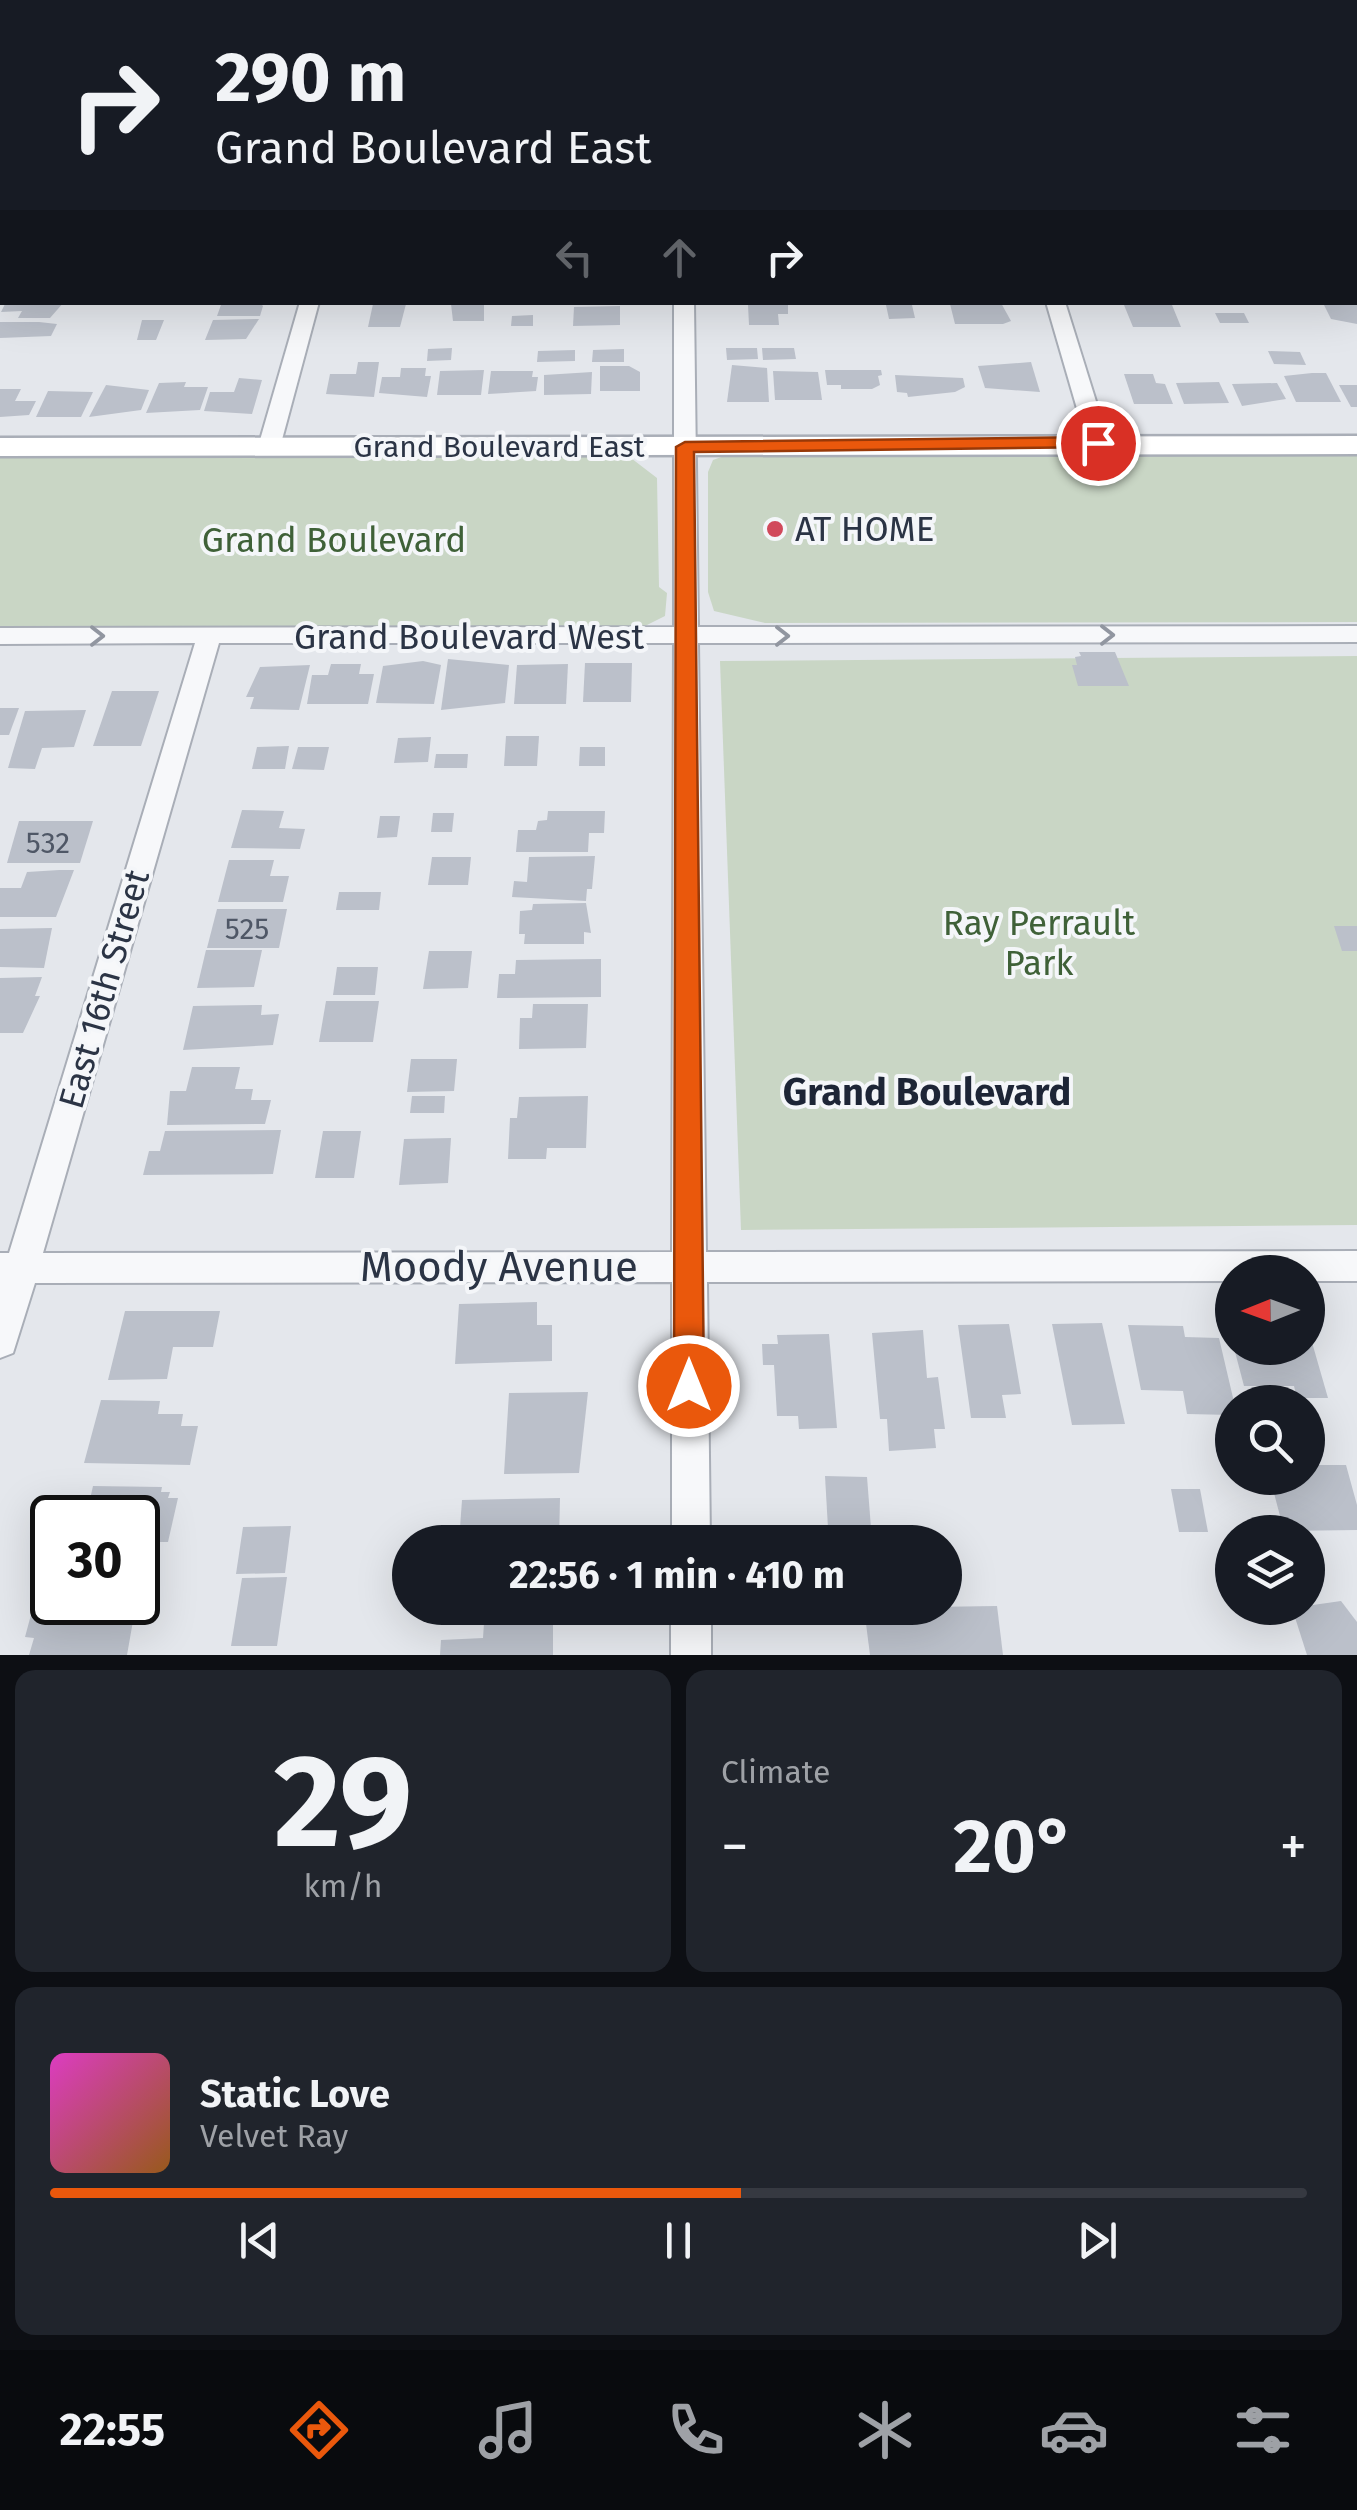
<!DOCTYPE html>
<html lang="en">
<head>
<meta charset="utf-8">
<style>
	body { margin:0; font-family:"Fira Sans",sans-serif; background:#20242c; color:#f1f3f6; height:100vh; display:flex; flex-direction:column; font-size:38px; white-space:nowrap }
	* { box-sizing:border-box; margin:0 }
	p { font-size:32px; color:#9ea1a6 }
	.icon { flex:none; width:55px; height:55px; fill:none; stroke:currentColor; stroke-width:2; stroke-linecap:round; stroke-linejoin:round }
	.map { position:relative; height:1655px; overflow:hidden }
	.drawer { display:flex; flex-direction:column; gap:15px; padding:15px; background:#0d0f14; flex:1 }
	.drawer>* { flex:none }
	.banner { position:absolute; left:0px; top:0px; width:1358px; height:305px; box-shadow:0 10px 40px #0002; background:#171b24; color:#f1f3f6; overflow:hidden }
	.needle { width:65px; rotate:269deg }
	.tools { position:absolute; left:1215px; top:1255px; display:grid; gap:20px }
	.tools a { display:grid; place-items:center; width:110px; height:110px; border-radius:50%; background:#171b24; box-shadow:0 10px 40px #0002; font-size:50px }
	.speed { position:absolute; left:30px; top:1495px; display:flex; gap:20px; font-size:50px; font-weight:700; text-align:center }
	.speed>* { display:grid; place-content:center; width:130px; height:130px; border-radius:50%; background:#171b24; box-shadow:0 10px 40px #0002; line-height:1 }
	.speed .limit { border:5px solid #111; border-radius:15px; background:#fff; color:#111 }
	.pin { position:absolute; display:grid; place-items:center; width:85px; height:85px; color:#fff; margin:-42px; border:5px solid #fff; border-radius:50%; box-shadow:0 2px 10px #0007 }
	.me { position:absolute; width:110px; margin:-55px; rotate:0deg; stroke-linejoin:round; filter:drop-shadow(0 0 8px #0008) }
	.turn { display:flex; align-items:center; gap:35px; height:210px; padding:0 50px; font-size:45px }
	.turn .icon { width:130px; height:130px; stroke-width:2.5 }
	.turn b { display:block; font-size:70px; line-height:85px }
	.lanes { display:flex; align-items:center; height:95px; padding:0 50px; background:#0003; justify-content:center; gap:50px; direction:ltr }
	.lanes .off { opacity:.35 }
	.big { font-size:75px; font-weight:700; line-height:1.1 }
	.drawer .tile { flex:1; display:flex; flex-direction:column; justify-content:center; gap:15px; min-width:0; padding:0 35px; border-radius:20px; background:#20242c }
	.drawer .dial { align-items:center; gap:0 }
	.dial b { font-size:130px; line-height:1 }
	.song { display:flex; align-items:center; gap:30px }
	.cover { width:120px; height:120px; border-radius:15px; background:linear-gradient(135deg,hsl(310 70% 55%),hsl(30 70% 35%)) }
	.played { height:10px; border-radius:5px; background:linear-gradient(90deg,#ea580c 55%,#363941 55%) }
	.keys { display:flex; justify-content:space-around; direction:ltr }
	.heat { display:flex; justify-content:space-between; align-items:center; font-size:55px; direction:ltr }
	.drawer .tiles { flex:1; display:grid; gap:15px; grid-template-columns:1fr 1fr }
	.tile:last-child { grid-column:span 2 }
	.trip { position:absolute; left:392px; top:1525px; width:570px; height:100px; border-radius:50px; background:#171b24; box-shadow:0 10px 40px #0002; font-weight:700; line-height:100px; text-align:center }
	.tabs { display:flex; height:160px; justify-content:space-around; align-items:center; background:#090b0e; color:#9ea1a6 }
	.tabs .icon { width:70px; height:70px }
	.tabs .on { color:#ea580c }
	.tabs b { font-size:45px; color:#f1f3f6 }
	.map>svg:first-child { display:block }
</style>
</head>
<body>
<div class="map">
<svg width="1357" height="1655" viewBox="0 0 1357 1655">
	<rect width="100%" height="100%" fill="#e4e7ec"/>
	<g fill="#c9d6c5">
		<path d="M859,451H1357V622L765,623L714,611L708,592V472L713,460L724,456Z"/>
		<path d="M314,453L627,455L657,478L659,587L667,593L665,616L645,626H0V455Z"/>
		<path d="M1357,656V1225L741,1230L720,661Z"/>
	</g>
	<g fill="#bbc0ca">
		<path d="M6,302H64L50,318H18L22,311L1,312Z"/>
		<path d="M222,302H259L263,306L260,316H217Z"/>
		<path d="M1001,303L1011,321L1003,324H955L950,304Z"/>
		<path d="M1323,303H1357V324L1331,319Z"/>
		<path d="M373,304H406L400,327H368Z"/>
		<path d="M451,304L484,302V321H453Z"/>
		<path d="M788,304V314H778L779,325H749L748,305Z"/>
		<path d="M886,305H912L915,318L889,319Z"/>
		<path d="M1124,305H1172L1181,327H1133Z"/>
		<path d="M620,306V325L573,326L574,307Z"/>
		<path d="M1215,313H1244L1249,323H1220Z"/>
		<path d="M533,315V326H511L512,316Z"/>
		<path d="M259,319L246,339L205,340L213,320Z"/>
		<path d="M142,320H164L156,340H137Z"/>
		<path d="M0,322H39L57,324L51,336L0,338Z"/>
		<path d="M452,348L451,360L427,361L428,349Z"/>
		<path d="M726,348H757L758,359L727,360Z"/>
		<path d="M762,348H794L796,359L763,360Z"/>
		<path d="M624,349V362H592L593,350Z"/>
		<path d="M575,350V361L537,362L538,351Z"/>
		<path d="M1268,351L1300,352L1306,365L1274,364Z"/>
		<path d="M358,362H379L374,397L326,394L330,374H356Z"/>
		<path d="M1031,362L1040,392L985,388L978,366Z"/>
		<path d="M732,365L767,368L769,402H727Z"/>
		<path d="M600,366H629L640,372V391H600Z"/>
		<path d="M401,368H426L425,376H431L427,397L379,393L382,377H400Z"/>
		<path d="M484,370L481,395H437L440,371Z"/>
		<path d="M825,370H881L882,375L878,376L880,385L872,389H841V385H827Z"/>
		<path d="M491,371H533L532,377H538L536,391L488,394Z"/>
		<path d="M773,371L818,372L822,400H775Z"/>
		<path d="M592,372L591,394L544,395V375Z"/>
		<path d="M1312,373H1326L1341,402H1296L1284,376Z"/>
		<path d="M1124,374H1153L1156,383L1165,384L1173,404H1134Z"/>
		<path d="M895,375L963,378L965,387L955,392L908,397L907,393L897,392Z"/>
		<path d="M239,378L262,380L252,414L204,411L210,392H234Z"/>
		<path d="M186,382L184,387H208L200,410L146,413L159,383Z"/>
		<path d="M1219,382L1229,403L1184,404L1176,383Z"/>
		<path d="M1277,383L1286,399L1242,406L1232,384Z"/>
		<path d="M106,385L149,390L141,410L89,417Z"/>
		<path d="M1339,385H1357V407H1351Z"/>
		<path d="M0,389H21L15,401H36L29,415L0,417Z"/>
		<path d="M48,391L93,392L81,417H36Z"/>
		<path d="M1079,652H1115L1129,686H1078L1072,665H1077L1075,657L1081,656Z"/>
		<path d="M448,659L509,665L505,703L441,710Z"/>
		<path d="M423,661L441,665L434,704L376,703L383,666Z"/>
		<path d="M585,663H632L631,702H583Z"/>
		<path d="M331,664H361L359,674H374L368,704H307L312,675H328Z"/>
		<path d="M568,664L566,704H514L517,665Z"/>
		<path d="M310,665L299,710L250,709L254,697H246L260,667Z"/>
		<path d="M112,691H159L141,746H93Z"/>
		<path d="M0,708H19L9,735H0Z"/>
		<path d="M86,710L74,747L42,748L35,769L8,768L25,711Z"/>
		<path d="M506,736H539L537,766H504Z"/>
		<path d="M431,737L428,762L394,763L398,738Z"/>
		<path d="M289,746L285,769H252L257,747Z"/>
		<path d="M298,747H329L324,770L292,769Z"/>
		<path d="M580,747H605V766H579Z"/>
		<path d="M436,754H468L467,768H434Z"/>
		<path d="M242,810L284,811L279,828L305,829L300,849L231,848Z"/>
		<path d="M548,811H605L604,833H589L588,852H516L518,830H536L538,821L547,820Z"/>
		<path d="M433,813H454L452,832H431Z"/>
		<path d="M380,816H400L397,837L377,838Z"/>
		<path d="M19,821H93L80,863H7Z"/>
		<path d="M595,856L592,889H587L586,901L512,897L514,881L527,882L529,857Z"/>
		<path d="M432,857H471L468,885H428Z"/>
		<path d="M229,860H274L270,876H289L283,902H218Z"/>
		<path d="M59,870H74L56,917H0V888H21L27,872Z"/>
		<path d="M339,892H381L379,910H336Z"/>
		<path d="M586,903L591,933L584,932V944H524L525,934H519L520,911L532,910L533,904Z"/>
		<path d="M217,909H287L279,948H207Z"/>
		<path d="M1334,926H1357V951H1342Z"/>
		<path d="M52,928L44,968L0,967V929Z"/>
		<path d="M206,950H262L254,987L197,988Z"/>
		<path d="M429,951H472L468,988L423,989Z"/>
		<path d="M601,959V997L497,998L499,974H515L516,960Z"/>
		<path d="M337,967H378L375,995H333Z"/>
		<path d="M42,977L35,996H40L23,1033H0V978Z"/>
		<path d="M326,1001H379L373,1042H319Z"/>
		<path d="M533,1004H588L586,1048L519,1049L520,1018H532Z"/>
		<path d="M262,1005L261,1015L279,1014L273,1045L183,1050L193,1006Z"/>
		<path d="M411,1059H457L454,1091L407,1092Z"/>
		<path d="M192,1067H240L235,1089H253L251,1100H271L265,1124L167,1125L170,1091H186Z"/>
		<path d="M412,1096H445L444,1113H410Z"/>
		<path d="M588,1096L586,1148H547L546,1159H508L510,1118H517L519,1097Z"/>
		<path d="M281,1130L273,1174L143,1175L149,1151H160L165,1131Z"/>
		<path d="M323,1131H361L354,1178H315Z"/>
		<path d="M451,1138L448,1183L399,1185L404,1139Z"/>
		<path d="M537,1302V1325H552V1361L455,1364L459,1304Z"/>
		<path d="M125,1311H220L213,1347H173L167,1379L108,1380Z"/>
		<path d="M1102,1323L1125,1424L1072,1425L1052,1324Z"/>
		<path d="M1009,1324L1021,1394L1002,1395L1006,1418H971L958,1325Z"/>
		<path d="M1128,1325L1183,1326L1185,1337L1219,1338L1234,1402L1232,1415L1187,1414L1183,1391L1141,1390Z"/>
		<path d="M923,1330L927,1378L938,1377L945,1429H934L936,1448L889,1451L887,1419H880L872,1333Z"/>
		<path d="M1309,1332L1328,1398H1297L1294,1386H1244L1234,1348H1308Z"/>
		<path d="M829,1334L837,1428L799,1429L798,1416H777L774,1365H763L762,1344H778L777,1335Z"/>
		<path d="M588,1392L579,1473L504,1474L509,1393Z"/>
		<path d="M101,1400L160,1401L158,1414H183L181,1426H198L190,1465L84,1463Z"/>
		<path d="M1308,1465H1346L1357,1505V1530L1284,1531L1270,1478H1308Z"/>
		<path d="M825,1476L867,1477L871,1528H828Z"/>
		<path d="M93,1486L162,1487L161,1492H170L168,1498H178L168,1542H151L148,1559H138V1518H79L82,1508H88Z"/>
		<path d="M1171,1489H1200L1208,1532H1179Z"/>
		<path d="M560,1498L559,1542H459L462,1500Z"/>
		<path d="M291,1526L285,1573L236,1574L243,1527Z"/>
		<path d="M287,1577L277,1646H231L242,1578Z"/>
		<path d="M138,1579H149L145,1596H160L154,1620L133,1621L127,1655H29L34,1638L25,1637L39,1585L52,1580V1602H138Z"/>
		<path d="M1341,1601L1357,1622V1655H1307L1292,1608Z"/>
		<path d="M997,1606L1003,1655H870L864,1608Z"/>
		<path d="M485,1608H553V1655H440L441,1640L483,1638Z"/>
	</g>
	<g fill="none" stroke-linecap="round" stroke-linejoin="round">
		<defs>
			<g id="street">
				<rect x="671" y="0" width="14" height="2"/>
				<path d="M982,0H1357V6L1355,2Z"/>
				<rect x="1355" y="175" width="2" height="13"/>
				<rect x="1355" y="233" width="2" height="10"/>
				<rect x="0" y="238" width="2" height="10"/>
				<path d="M300,302H319L280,447L269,453L258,447Z"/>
				<path d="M674,302H694L698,627L1357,626V642L698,643L706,1252L1357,1251V1281H1308V1272H1232V1281L707,1282L710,1542H672V1282L35,1283L13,1353L0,1358V1253H9L195,643L0,644V628L674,627ZM219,643H674L672,1252L43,1253Z"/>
				<path d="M1046,302H1065L1109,443L1106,448H1090L1087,443Z"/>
				<rect x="671" y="1608" width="40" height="47"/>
			</g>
			<path id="secondary" d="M1357,436V454L0,456V438Z"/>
		</defs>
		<use href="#street" stroke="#a9aeb7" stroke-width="4"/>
		<use href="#secondary" stroke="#a9aeb7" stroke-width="5"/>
		<use href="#street" fill="#f7f8fa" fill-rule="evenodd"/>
		<use href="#secondary" fill="#fff" fill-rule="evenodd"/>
	</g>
	<defs><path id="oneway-chevron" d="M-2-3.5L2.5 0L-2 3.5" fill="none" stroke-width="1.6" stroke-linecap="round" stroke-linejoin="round" transform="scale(2.5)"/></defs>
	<g stroke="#9196a0">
		<use href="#oneway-chevron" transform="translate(1107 635)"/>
		<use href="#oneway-chevron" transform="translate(97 636)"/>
		<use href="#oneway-chevron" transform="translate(782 636)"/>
	</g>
	<path fill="#ea580c" stroke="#983908" stroke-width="2.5" d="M1098,437L1107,443L1104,447L694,452L704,1386L700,1396L689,1400L679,1396L674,1386L676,447L685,442Z"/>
	<circle fill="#d1495b" stroke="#f4f6f9" stroke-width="4" cx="775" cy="529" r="10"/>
	<g text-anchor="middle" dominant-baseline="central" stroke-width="8" stroke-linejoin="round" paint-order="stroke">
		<g font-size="30" fill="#2b3445" stroke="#f4f6f9">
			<text x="499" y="447">Grand Boulevard East</text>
		</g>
		<g font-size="30" fill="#4f5766">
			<text x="48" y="843">532</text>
			<text x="247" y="929">525</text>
		</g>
		<g font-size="35" fill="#2b3445" stroke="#f4f6f9" text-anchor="start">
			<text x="795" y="529">AT HOME</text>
		</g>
		<g font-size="35" fill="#3f6138" stroke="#f4f6f9">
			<text x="334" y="540">Grand Boulevard</text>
			<text x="1039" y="923">Ray Perrault<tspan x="1039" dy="40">Park</tspan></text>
		</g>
		<g font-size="35" fill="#2b3445" stroke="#f4f6f9">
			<text x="469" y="637">Grand Boulevard West</text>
			<text transform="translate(104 989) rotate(-74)">East 16th Street</text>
		</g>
		<g font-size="38" font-weight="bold" fill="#1d2536" stroke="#f4f6f9">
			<text x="927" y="1092">Grand Boulevard</text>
		</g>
		<g font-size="42" fill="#2b3445" stroke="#f4f6f9">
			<text x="499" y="1267">Moody Avenue</text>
		</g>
	</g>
</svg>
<div class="tools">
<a><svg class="needle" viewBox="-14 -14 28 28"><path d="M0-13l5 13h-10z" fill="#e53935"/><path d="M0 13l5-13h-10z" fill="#9ea1a6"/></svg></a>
<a><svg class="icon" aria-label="search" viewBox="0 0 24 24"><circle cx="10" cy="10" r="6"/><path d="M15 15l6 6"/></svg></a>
<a><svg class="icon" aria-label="layers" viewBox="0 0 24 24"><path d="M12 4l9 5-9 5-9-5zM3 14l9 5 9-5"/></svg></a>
</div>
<div class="speed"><div class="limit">30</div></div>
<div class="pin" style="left:1098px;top:443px;background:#d93025"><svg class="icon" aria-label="arrive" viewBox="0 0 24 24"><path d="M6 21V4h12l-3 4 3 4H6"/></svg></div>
<svg class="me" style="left:689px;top:1386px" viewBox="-20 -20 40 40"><circle r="17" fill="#ea580c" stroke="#fff" stroke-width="3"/><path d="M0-11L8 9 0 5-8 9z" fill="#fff"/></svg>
<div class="trip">22:56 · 1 min · 410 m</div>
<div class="banner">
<div class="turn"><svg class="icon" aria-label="right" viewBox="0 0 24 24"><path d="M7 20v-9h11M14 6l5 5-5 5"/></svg><div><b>290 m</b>Grand Boulevard East</div></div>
<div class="lanes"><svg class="icon off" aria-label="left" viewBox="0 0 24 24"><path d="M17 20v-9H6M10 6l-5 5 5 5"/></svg><svg class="icon off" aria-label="ahead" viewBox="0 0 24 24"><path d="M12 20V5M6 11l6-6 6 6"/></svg><svg class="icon" aria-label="right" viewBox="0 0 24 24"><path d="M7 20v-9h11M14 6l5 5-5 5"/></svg></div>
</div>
</div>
<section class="drawer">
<div class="tiles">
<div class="tile dial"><b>29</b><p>km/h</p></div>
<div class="tile"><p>Climate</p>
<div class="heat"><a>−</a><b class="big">20°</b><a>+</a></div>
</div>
<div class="tile">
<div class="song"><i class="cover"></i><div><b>Static Love</b><p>Velvet Ray</p></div></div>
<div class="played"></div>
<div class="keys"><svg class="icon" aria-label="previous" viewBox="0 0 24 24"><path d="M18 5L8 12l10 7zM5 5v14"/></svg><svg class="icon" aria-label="pause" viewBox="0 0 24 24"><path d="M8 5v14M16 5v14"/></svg><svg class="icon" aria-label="next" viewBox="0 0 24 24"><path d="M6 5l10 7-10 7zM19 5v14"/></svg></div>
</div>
</div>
</section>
<nav class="tabs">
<b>22:55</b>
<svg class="icon on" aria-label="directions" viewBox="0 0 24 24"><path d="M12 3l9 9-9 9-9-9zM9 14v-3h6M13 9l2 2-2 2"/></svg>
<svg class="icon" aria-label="music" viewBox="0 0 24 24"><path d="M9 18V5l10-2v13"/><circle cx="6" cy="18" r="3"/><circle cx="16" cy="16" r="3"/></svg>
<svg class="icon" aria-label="phone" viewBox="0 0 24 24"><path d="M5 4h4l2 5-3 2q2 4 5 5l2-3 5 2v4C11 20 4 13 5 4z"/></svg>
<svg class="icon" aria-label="climate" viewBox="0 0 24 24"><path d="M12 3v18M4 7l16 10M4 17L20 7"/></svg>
<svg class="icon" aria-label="car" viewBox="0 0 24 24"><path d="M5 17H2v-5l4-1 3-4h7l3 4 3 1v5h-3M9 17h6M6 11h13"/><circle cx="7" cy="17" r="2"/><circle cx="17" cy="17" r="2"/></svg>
<svg class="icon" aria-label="filters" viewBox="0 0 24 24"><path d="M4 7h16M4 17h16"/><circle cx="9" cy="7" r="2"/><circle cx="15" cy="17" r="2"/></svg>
</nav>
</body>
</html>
